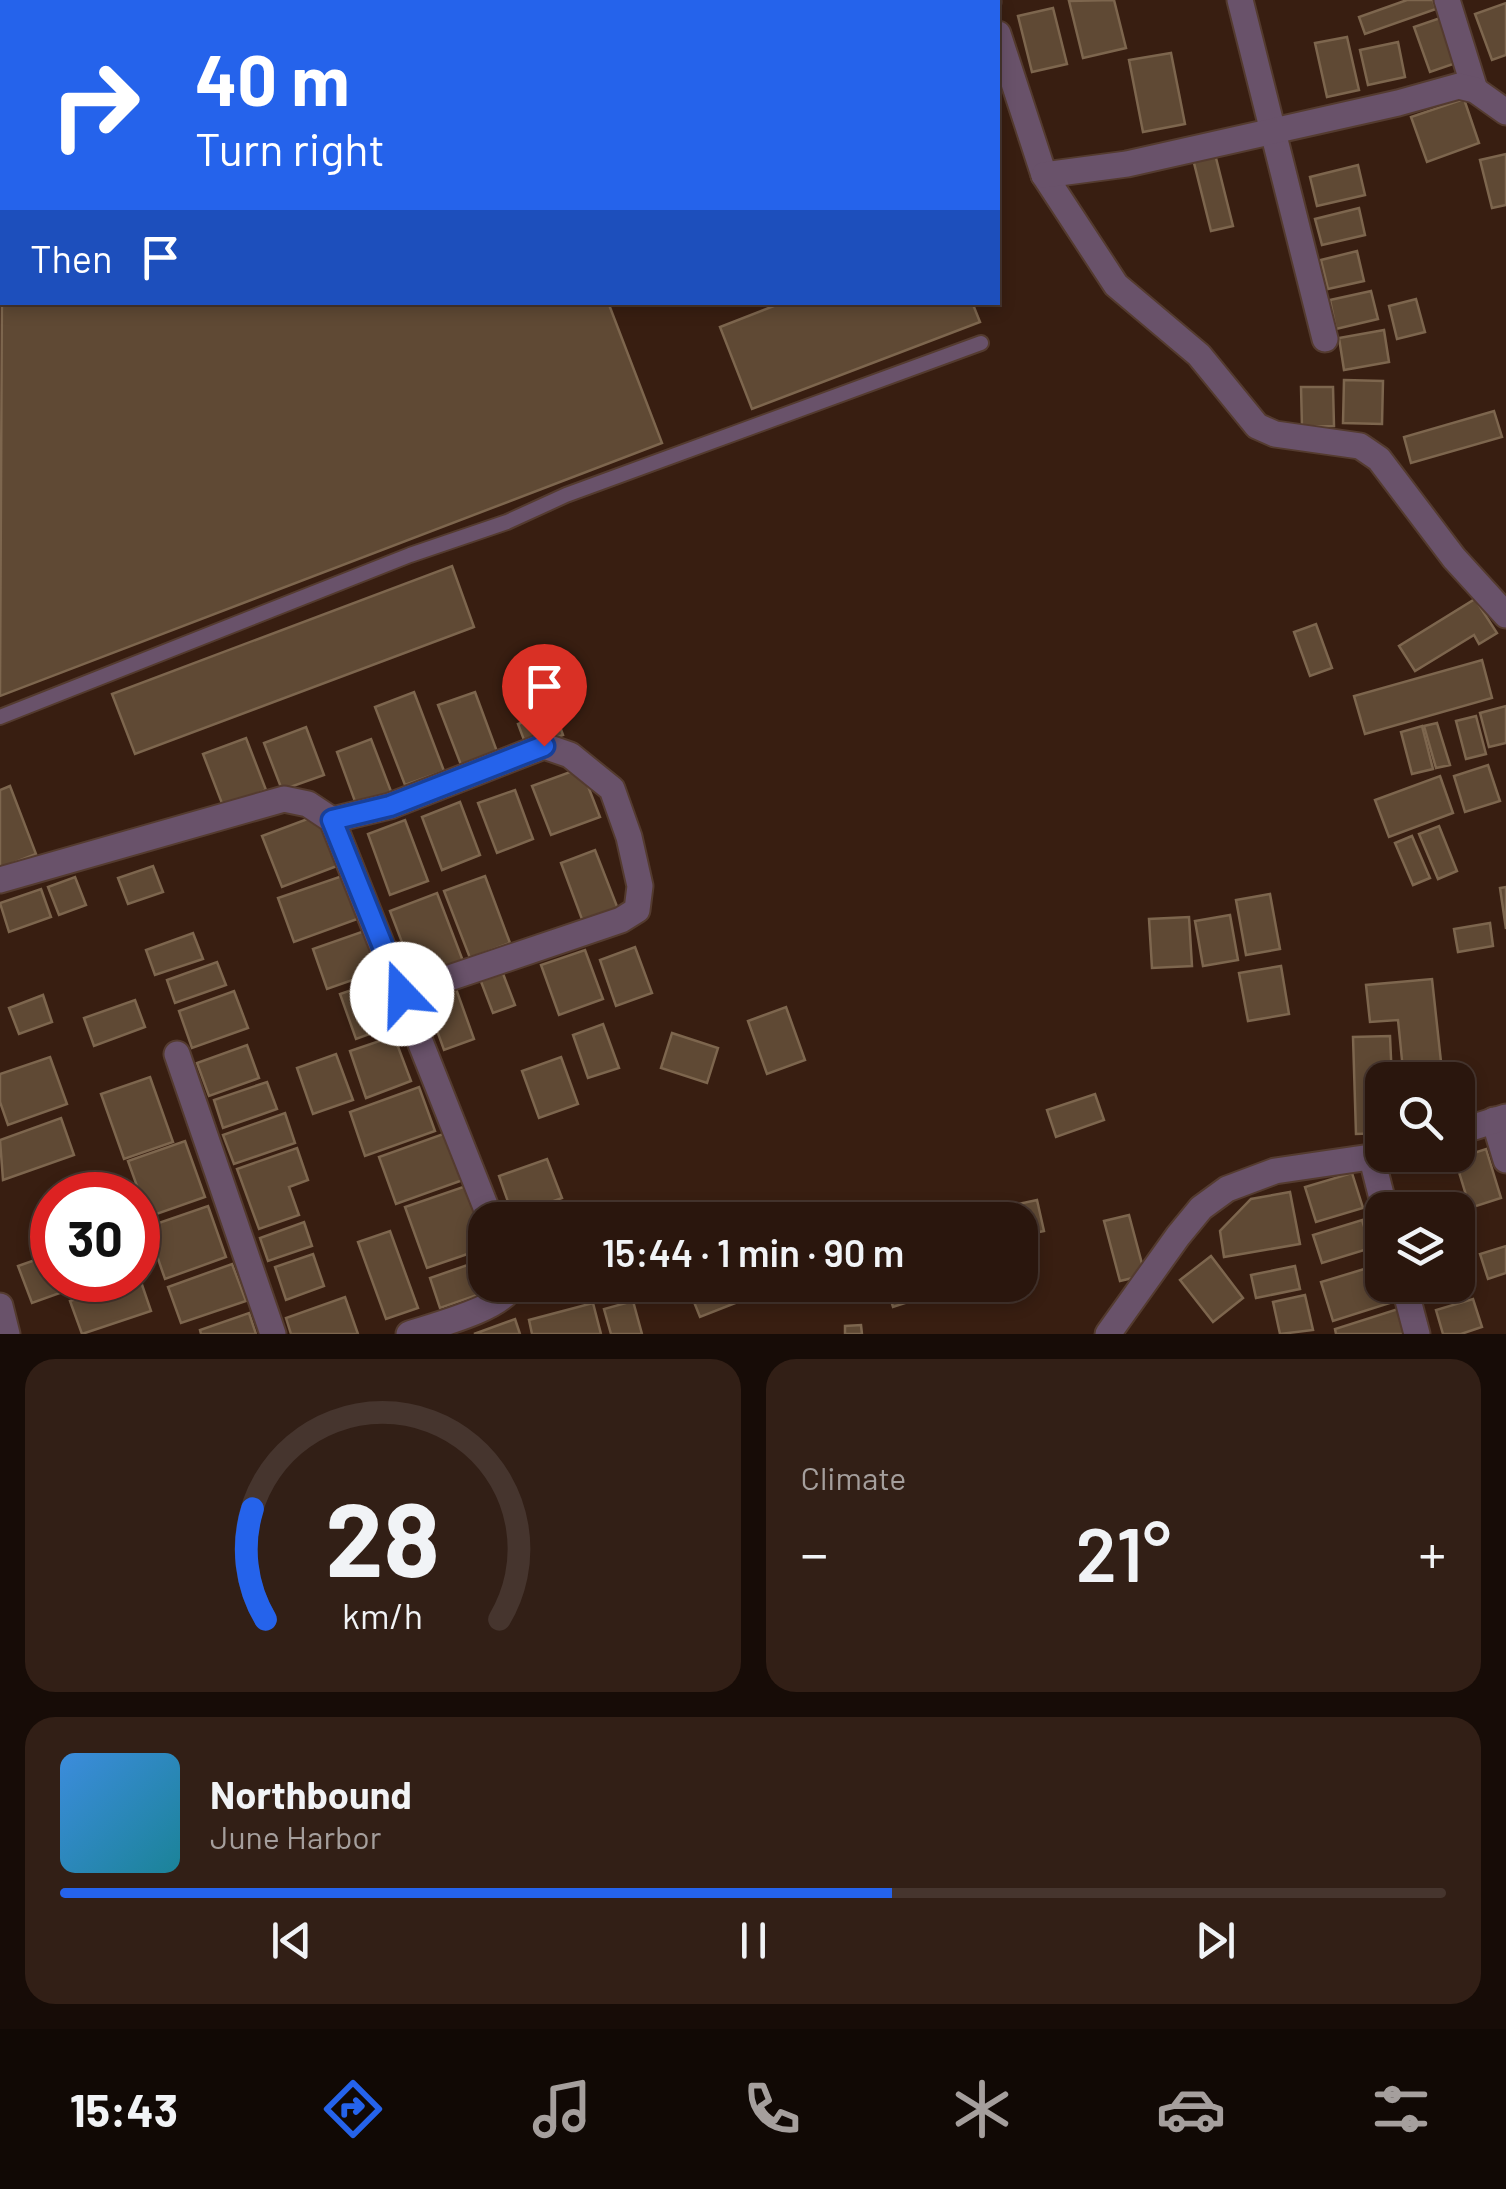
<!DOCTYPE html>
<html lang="en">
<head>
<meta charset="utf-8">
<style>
	body { margin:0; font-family:Barlow,sans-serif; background:#321f16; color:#f1f3f6; height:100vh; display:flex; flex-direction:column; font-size:38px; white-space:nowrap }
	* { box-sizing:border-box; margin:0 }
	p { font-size:32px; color:#a59f9d }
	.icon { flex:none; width:55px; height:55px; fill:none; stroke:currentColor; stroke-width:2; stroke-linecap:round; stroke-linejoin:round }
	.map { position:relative; height:1334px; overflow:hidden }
	.side { display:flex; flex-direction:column; gap:25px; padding:25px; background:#170c07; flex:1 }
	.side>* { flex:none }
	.guide { position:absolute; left:0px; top:0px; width:1000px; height:305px; box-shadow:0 5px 15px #0003,0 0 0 2px #46352e; background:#2563eb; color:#fff; overflow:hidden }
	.controls { position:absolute; left:1365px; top:1062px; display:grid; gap:20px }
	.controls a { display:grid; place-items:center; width:110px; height:110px; border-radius:20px; background:#2a160d; box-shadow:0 5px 15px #0003,0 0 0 2px #46352e; font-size:50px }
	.speed { position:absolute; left:30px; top:1172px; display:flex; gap:20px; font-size:50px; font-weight:700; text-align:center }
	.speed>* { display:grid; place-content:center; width:130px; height:130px; border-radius:50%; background:#2a160d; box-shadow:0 5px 15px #0003,0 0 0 2px #46352e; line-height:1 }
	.speed .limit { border:15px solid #d22; background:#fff; color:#111 }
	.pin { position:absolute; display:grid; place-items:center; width:85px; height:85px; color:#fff; margin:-102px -42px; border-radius:50% 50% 50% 0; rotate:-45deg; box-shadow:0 0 10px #0007 }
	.pin .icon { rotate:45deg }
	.me { position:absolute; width:110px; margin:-55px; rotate:339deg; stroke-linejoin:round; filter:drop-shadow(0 0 8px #0008) }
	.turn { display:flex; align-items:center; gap:35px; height:210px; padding:0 30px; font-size:45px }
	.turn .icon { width:130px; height:130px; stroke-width:2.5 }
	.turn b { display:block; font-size:70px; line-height:85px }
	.then { display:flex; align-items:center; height:95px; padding:0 30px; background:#0003; gap:20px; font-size:38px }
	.big { font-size:75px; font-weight:600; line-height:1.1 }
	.side .card { flex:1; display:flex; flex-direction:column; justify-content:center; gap:15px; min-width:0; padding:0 35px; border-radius:30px; background:#321f16 }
	.side .dial { align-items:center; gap:0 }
	.dial svg { height:260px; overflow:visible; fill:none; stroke:#46352e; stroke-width:7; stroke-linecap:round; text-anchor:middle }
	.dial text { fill:#f1f3f6; stroke:none }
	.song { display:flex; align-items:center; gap:30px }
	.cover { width:120px; height:120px; border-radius:15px; background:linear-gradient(135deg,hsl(210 70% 55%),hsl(190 70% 35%)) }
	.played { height:10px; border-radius:5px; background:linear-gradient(90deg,#2563eb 60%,#46352e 60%) }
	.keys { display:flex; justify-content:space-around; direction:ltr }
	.heat { display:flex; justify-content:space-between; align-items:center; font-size:55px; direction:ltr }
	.side .tiles { flex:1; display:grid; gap:25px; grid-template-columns:1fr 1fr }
	.card:last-child { grid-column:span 2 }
	.trip { position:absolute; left:468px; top:1202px; width:570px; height:100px; border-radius:30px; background:#2a160d; box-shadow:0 5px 15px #0003,0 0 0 2px #46352e; font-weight:600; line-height:100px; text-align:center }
	.menu { display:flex; height:160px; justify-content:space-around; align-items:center; background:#110905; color:#a59f9d }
	.menu .icon { width:70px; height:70px }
	.menu .current { color:#2563eb }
	.menu b { font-size:45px; color:#f1f3f6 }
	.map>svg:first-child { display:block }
</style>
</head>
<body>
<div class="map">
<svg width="1506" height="1334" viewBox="0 0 1506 1334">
	<rect width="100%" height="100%" fill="#381e11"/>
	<g fill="#5f4934" stroke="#7d664e" stroke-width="2.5">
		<path d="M0,0H491L492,2H2V116Z"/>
		<path d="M1114,0L1126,48L1083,58L1069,1Z"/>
		<path d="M1407,0H1433L1436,9L1365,34L1359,17Z"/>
		<path d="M1506,3V55L1492,60L1475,14Z"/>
		<path d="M1053,8L1067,64L1032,72L1018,16Z"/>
		<path d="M1443,17L1459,62L1430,72L1414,27Z"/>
		<path d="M1347,37L1359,90L1327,97L1315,43Z"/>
		<path d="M1398,42L1405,77L1368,85L1360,50Z"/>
		<path d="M1171,53L1185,124L1143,132L1129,60Z"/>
		<path d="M1464,99L1479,143L1427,162L1411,117Z"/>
		<path d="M1215,154L1233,226L1211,231L1193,159Z"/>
		<path d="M1506,154V205L1492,208L1480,160Z"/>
		<path d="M1358,165L1365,195L1317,206L1310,177Z"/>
		<path d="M1359,208L1365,235L1322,245L1315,219Z"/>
		<path d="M1357,251L1364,281L1328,289L1321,260Z"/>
		<path d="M2,282V302H608L662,443L0,696Z"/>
		<path d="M1371,291L1378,319L1336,329L1330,300Z"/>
		<path d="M1416,299L1425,332L1397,339L1389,306Z"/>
		<path d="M784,302H972L980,322L752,409L720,327Z"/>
		<path d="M1384,330L1389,362L1344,370L1339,338Z"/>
		<path d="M1344,380L1383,381L1382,424L1343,423Z"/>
		<path d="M1301,387H1333L1334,426L1302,427Z"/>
		<path d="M1494,411L1502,437L1411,463L1404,437Z"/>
		<path d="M452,566L474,627L135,754L112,694Z"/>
		<path d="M1475,599L1497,633L1479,644L1474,635L1415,671L1399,646Z"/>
		<path d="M1316,624L1332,668L1310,676L1294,632Z"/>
		<path d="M1482,660L1492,698L1365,734L1354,696Z"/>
		<path d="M414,692L444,771L405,785L375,707Z"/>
		<path d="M475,692L499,757L463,770L438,705Z"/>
		<path d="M1506,706V743L1489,747L1480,713Z"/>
		<path d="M554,710L563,735L527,748L518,724Z"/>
		<path d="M1476,716L1486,754L1466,759L1456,721Z"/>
		<path d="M1437,723L1450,765L1436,768L1424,726Z"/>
		<path d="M1422,726L1433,769L1412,774L1401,732Z"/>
		<path d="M306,727L324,775L282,790L264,743Z"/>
		<path d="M246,738L266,790L223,806L203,754Z"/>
		<path d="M371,739L392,794L357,807L337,752Z"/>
		<path d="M1488,765L1500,801L1465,812L1454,776Z"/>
		<path d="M581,768L600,817L551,835L532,786Z"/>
		<path d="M1440,776L1453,813L1389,837L1375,800Z"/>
		<path d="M10,786L36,854L0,868V790Z"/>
		<path d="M515,790L533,839L497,853L478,803Z"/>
		<path d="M460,802L480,855L442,870L422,817Z"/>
		<path d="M318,815L337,866L282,887L262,836Z"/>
		<path d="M405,820L428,881L390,895L368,834Z"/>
		<path d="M1439,826L1457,871L1438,879L1419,834Z"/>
		<path d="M1412,836L1430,878L1413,885L1395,843Z"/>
		<path d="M595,850L618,909L583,922L561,863Z"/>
		<path d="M153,866L163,892L128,904L118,878Z"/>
		<path d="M345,875L360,918L294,942L278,898Z"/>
		<path d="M485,876L510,943L470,958L444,891Z"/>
		<path d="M75,877L86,905L59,915L48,887Z"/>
		<path d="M1506,887V929L1500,888Z"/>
		<path d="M41,889L51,917L9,932L0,903Z"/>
		<path d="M437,893L463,961L416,979L390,911Z"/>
		<path d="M1270,894L1280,949L1246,955L1236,900Z"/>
		<path d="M1230,915L1238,960L1203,966L1195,921Z"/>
		<path d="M1189,917L1192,966L1152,968L1149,919Z"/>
		<path d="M1490,923L1493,946L1458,952L1454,929Z"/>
		<path d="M370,929L384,969L327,989L313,949Z"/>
		<path d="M193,933L203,959L155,975L146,950Z"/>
		<path d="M635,947L652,993L616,1006L600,960Z"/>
		<path d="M585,950L603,999L559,1015L541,965Z"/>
		<path d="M217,962L226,985L175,1003L167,980Z"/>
		<path d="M1281,966L1289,1014L1248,1021L1239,973Z"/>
		<path d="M502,971L515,1005L493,1013L480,979Z"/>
		<path d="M387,978L403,1022L356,1039L340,994Z"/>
		<path d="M1432,979L1443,1080H1404L1398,1020L1370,1022L1366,985Z"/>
		<path d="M455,986L474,1039L444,1050L425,997Z"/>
		<path d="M234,991L248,1028L192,1048L179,1011Z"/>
		<path d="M43,995L52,1022L19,1034L9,1008Z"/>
		<path d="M135,1000L145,1027L94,1046L84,1018Z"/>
		<path d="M786,1007L805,1060L767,1074L748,1021Z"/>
		<path d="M603,1024L619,1068L588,1078L573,1035Z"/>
		<path d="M672,1033L718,1048L707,1083L661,1068Z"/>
		<path d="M394,1036L411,1081L366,1098L350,1051Z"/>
		<path d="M1390,1036L1392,1080H1382V1133L1356,1134L1353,1037Z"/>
		<path d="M247,1045L259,1078L209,1096L197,1063Z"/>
		<path d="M336,1054L353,1100L313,1114L297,1068Z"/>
		<path d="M50,1057L67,1104L8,1125L0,1102V1074Z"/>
		<path d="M561,1057L578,1104L539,1118L522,1071Z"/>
		<path d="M150,1077L173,1142L124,1159L101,1094Z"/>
		<path d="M267,1082L277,1109L223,1128L214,1100Z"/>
		<path d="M419,1087L435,1131L365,1156L350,1112Z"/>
		<path d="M1095,1094L1104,1120L1056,1137L1047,1110Z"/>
		<path d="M285,1113L295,1143L234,1164L223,1135Z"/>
		<path d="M61,1118L74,1155L3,1180L0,1140Z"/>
		<path d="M446,1133L463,1180L396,1204L379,1157Z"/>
		<path d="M185,1141L205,1197L148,1217L128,1161Z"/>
		<path d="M297,1148L308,1180L289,1187L299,1215L259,1229L237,1169Z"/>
		<path d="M1486,1149L1501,1198L1470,1208L1455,1159Z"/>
		<path d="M547,1159L562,1198L513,1216L499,1176Z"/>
		<path d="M1352,1173L1363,1208L1316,1222L1305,1187Z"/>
		<path d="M108,1175L115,1195H59V1193Z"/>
		<path d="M466,1186L485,1239V1248L427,1268L405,1207Z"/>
		<path d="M1290,1192L1300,1244L1224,1257L1220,1231L1251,1199Z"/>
		<path d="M1037,1200L1044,1231L1020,1236V1220H975L973,1214Z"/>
		<path d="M582,1204L587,1220H537Z"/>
		<path d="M208,1206L226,1257L165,1279L147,1227Z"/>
		<path d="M1129,1215L1145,1275L1120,1281L1104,1221Z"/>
		<path d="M1362,1220L1371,1248L1322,1263L1313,1235Z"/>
		<path d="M304,1222L312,1246L268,1261L260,1238Z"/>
		<path d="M390,1231L418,1308L386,1319L358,1242Z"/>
		<path d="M1506,1246V1273L1488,1279L1480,1254Z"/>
		<path d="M1458,1250L1468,1282L1433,1293L1430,1285H1458Z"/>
		<path d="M52,1254V1280H96L32,1303L18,1266Z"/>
		<path d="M313,1254L324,1286L286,1300L275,1267Z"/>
		<path d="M1211,1256L1243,1298L1213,1322L1180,1280Z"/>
		<path d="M485,1259V1285L503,1286L440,1308L430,1278Z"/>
		<path d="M232,1264L246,1301L181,1323L168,1287Z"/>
		<path d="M1381,1264L1382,1285H1388L1393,1302L1333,1321L1321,1282Z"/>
		<path d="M1295,1266L1300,1289L1256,1298L1251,1275Z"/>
		<path d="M139,1276L151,1311L82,1334L70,1301L129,1280H138Z"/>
		<path d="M694,1285H742L748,1298L700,1317L688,1287Z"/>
		<path d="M886,1285H933L936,1293L893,1307Z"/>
		<path d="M1305,1295L1313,1330L1280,1334L1273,1302Z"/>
		<path d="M345,1297L358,1334H291L286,1318Z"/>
		<path d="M1473,1299L1482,1327L1461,1334H1443L1436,1310Z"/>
		<path d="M633,1301L642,1334H611L604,1309Z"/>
		<path d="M593,1303L601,1334H532L529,1320Z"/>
		<path d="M1398,1309L1406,1334H1336L1335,1329Z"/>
		<path d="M249,1313L256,1334H201L200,1330Z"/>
		<path d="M515,1319L520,1334H474Z"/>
		<path d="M861,1325L862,1334H845V1326Z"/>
	</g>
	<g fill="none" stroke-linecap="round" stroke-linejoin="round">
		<defs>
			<path id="lane" d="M0,717L410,555L507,522L566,495L981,343"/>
			<g id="street">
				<path d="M987,0L988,2"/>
				<path d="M1240,0L1325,339"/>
				<path d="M1447,0L1475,90"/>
				<path d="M998,34L1044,175L1116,285L1199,355L1257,426L1275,434L1360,446L1379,459L1454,558L1506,615"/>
				<path d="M1044,175L1127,164L1398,103L1459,86L1475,90L1506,112"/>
				<path d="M332,820L390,806L544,746L570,755L612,789L629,837L640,886L637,910L621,920L402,994"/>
				<path d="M0,880L284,799L308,804L332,820L491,1220"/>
				<path d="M177,1054L273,1334"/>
				<path d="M1494,1120L1506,1160"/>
				<path d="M1458,1132L1506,1117"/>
				<path d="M1372,1159L1385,1210"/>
				<path d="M1404,1285L1417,1334"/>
				<path d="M0,1306L7,1334"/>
				<path d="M409,1334C433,1326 505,1308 512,1285"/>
				<path d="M1108,1334L1178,1236L1201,1208L1227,1189L1275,1171L1384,1155"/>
			</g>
		</defs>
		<use href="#lane" stroke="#543b2f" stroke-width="18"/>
		<use href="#street" stroke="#543b2f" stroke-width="29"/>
		<use href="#lane" stroke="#69526a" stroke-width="14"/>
		<use href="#street" stroke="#69526a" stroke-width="25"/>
	</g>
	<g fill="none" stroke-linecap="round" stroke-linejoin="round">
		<defs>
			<path id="route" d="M402,994L332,820L390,806L544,746"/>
		</defs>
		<use href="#route" stroke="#184099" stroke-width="25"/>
		<use href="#route" stroke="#2563eb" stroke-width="18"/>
	</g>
</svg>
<div class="controls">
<a><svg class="icon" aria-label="search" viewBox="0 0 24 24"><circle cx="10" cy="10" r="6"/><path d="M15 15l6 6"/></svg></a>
<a><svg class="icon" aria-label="layers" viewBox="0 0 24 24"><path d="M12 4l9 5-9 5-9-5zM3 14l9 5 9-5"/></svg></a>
</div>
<div class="speed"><div class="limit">30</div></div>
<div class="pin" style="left:544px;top:746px;background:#d93025"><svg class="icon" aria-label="arrive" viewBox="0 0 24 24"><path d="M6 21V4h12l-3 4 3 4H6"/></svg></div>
<svg class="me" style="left:402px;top:994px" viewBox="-20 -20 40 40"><circle r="19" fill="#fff"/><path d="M0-13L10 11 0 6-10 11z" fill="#2563eb"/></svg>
<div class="trip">15:44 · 1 min · 90 m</div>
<div class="guide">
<div class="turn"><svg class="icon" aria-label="right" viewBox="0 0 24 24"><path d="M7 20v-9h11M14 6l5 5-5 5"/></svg><div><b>40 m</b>Turn right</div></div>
<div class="then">Then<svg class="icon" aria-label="arrive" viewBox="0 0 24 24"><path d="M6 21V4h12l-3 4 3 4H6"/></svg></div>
</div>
</div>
<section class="side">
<div class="tiles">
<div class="card dial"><svg viewBox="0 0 100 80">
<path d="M14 69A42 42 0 1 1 86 69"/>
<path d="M14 69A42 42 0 0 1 10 35" stroke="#2563eb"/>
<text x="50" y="56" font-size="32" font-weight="700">28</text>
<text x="50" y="72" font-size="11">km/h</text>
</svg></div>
<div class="card"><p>Climate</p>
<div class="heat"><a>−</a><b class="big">21°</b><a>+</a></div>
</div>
<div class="card">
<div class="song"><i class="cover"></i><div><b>Northbound</b><p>June Harbor</p></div></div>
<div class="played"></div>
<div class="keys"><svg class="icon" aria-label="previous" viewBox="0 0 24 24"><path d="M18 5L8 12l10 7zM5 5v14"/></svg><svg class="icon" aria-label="pause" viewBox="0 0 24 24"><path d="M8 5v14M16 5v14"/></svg><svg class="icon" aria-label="next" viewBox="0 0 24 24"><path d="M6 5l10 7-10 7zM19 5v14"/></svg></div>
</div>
</div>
</section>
<nav class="menu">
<b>15:43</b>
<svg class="icon current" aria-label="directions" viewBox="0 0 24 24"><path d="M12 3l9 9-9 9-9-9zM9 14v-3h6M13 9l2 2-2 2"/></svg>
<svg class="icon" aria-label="music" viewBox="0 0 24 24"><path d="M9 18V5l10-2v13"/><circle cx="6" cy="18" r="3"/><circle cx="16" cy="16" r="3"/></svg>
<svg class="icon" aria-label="phone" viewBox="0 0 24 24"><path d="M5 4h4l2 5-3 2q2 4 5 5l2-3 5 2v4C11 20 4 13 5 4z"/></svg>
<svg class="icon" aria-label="climate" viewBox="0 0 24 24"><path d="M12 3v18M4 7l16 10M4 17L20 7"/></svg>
<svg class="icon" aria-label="car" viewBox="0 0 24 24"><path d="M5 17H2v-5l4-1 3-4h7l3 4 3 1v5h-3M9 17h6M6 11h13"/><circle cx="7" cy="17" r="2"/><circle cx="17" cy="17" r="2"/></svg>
<svg class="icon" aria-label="filters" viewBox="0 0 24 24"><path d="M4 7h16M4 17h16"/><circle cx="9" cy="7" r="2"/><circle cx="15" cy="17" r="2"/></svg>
</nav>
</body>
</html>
